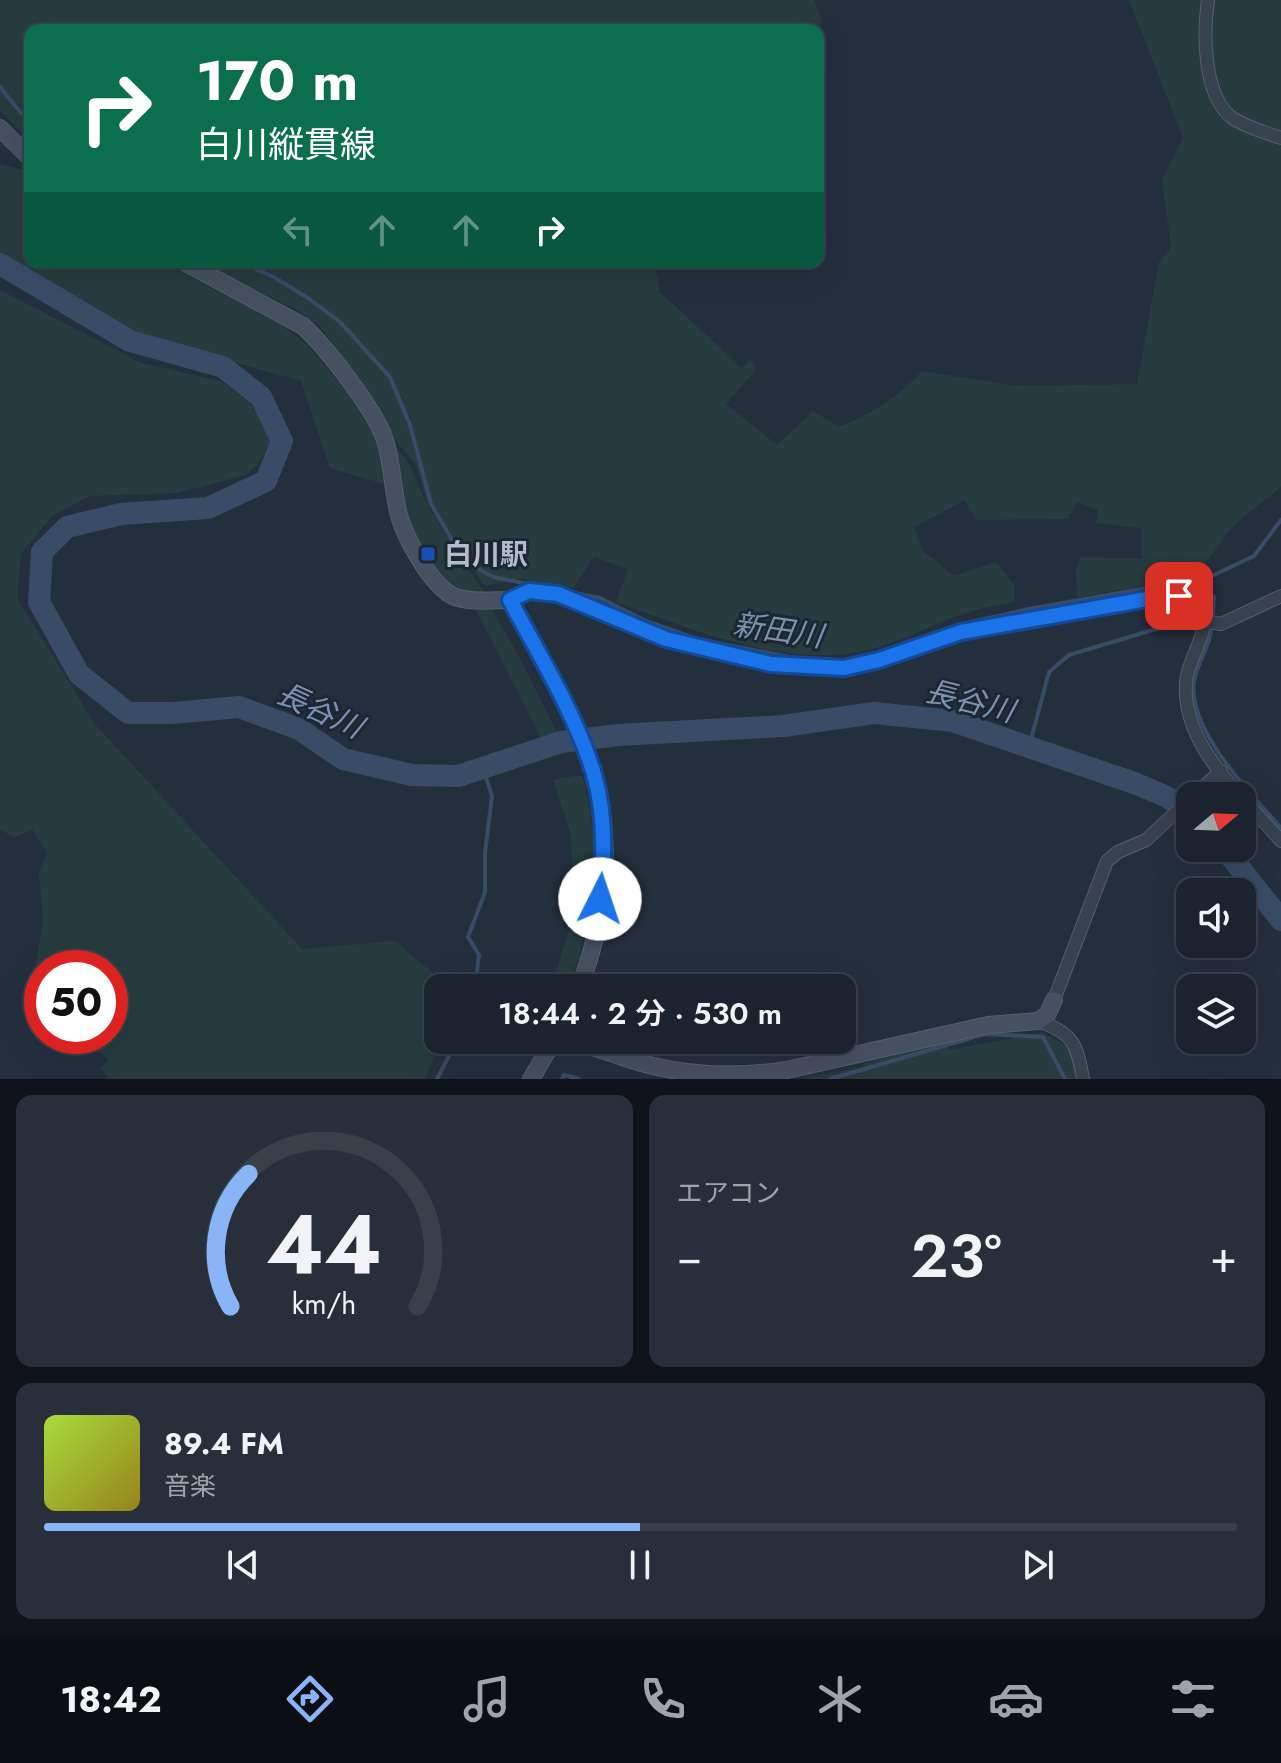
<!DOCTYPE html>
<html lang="ja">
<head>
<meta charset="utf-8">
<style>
	body { margin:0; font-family:Jost,"Noto Sans JP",sans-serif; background:#282f3a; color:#f1f3f6; height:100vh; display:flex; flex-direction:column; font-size:30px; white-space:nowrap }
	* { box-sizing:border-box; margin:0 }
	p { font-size:26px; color:#a0a4aa }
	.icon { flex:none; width:44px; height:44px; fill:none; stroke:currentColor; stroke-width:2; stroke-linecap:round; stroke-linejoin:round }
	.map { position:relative; height:1079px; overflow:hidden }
	.side { display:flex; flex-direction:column; gap:16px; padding:16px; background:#0f1319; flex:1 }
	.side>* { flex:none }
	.hud { position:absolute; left:24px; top:24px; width:800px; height:244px; border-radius:16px; box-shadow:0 8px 32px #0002,0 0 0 2px #39404a; background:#0b6e4f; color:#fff; overflow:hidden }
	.needle { width:52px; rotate:71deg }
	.controls { position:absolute; left:1176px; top:782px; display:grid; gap:16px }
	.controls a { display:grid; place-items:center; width:80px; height:80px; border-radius:16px; background:#1b232e; box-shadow:0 8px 32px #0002,0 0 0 2px #39404a; font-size:40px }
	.speed { position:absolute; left:24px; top:950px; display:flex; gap:16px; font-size:40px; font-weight:700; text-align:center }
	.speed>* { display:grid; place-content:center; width:104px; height:104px; border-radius:50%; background:#1b232e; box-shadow:0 8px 32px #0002,0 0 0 2px #39404a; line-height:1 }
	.speed .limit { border:12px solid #d22; background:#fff; color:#111 }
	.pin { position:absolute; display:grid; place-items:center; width:68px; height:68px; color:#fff; margin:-34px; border-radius:16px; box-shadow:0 4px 12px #0006 }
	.me { position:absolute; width:88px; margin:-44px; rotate:4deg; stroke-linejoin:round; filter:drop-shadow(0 0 6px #0008) }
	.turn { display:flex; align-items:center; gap:28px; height:168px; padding:0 40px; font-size:36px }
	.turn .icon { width:104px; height:104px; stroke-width:2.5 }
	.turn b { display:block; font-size:56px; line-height:68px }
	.lanes { display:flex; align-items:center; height:76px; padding:0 40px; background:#0003; justify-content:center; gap:40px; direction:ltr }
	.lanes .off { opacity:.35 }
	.big { font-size:60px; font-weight:600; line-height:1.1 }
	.side .widget { flex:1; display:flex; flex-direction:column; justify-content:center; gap:12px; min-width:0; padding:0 28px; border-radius:16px; background:#282f3a }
	.side .dial { align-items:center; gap:0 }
	.dial svg { height:208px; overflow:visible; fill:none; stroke:#39404a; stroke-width:7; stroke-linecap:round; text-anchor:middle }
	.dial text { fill:#f1f3f6; stroke:none }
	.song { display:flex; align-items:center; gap:24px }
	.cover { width:96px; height:96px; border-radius:12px; background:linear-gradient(135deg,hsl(80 70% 55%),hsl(50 70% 35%)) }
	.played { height:8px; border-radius:4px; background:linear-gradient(90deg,#8ab4f8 50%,#39404a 50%) }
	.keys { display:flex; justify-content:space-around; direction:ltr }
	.heat { display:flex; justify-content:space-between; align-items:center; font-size:44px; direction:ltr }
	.side .tiles { flex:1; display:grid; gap:16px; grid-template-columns:1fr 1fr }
	.widget:last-child { grid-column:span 2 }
	.trip { position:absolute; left:424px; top:974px; width:432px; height:80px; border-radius:16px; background:#1b232e; box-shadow:0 8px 32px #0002,0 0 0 2px #39404a; font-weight:600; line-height:80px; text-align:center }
	.tab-bar { display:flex; height:128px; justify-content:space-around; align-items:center; background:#0b0e12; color:#a0a4aa }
	.tab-bar .icon { width:56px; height:56px }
	.tab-bar .selected { color:#8ab4f8 }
	.tab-bar b { font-size:36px; color:#f1f3f6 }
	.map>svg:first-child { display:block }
</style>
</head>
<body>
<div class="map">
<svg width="1281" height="1079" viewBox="0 0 1281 1079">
	<rect width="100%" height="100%" fill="#242f3e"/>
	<g fill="#263c3f">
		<path d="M0,0H814L822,21L818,40V30H30V142L0,111Z"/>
		<path d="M1129,0H1281V487L1234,525L1195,577L1077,597L1076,570L1080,557L1142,559L1141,528L1096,523L1098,510L1077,502L1068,519L977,520L964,501L914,527L923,551L954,576L996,562L1015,586L1014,602C1000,605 986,607 972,611C939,621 909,638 876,648C791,672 694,630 616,602L628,569L594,557L573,588L521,579L485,586L453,544L425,496L416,465L398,444L367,389L319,325L297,310L198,262H654L660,292L742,368L750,360L757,368L726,404L777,445L813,411L839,427C870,415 900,396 922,371L1016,386L1137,384L1159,262L1171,248L1162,180L1183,138Z"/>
		<path d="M0,164L30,172V262H162L279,323L307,345L348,394L376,439L388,485L330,468L301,381L142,336L0,254Z"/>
		<path d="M0,290L141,363L221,381L249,402L265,422L272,440L258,464L246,475L177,493L90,496L52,516L21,554L17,598L94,723L302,949L395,941L451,988H438V1040H442L425,1079H109L101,1069L108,1059L82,1039L73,1043L69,1036H110V968H42V1007L33,983L43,920L39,874L47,853L32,829L14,838L0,829Z"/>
		<path d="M396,448C416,468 414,481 427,503C445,535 465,565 486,594C478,594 468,594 461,591C434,580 411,538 405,511C401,490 399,469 396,448Z"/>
		<path d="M492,609L521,660L558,735L542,740L476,610Z"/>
		<path d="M574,776H582C603,843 596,924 567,988H551L571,924L573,874L570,831L553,780Z"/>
		<path d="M1043,1033C1069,1046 1074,1049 1079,1079H800L863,1067V1064L947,1040L948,1050Z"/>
	</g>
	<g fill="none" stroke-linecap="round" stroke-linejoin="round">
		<g stroke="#394c67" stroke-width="4">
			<path d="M0,87L30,124"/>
			<path d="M239,262L272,276L308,298L340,322L390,377L410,425L431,504L452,540L475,567L493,577L600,598L646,621L697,639L805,660"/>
			<path d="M866,657L962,624L1029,609L1164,585L1195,584L1214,597C1213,611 1213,627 1209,640C1204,655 1197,666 1194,681C1187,730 1251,794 1281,828"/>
			<path d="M826,661L857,659"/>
			<path d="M1029,747L1049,672L1069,655L1166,626L1182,613L1195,584L1254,556L1281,520"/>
			<path d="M475,988L479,955L468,937L485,892V853L492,796L483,768"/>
			<path d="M437,1079L457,1040"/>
			<path d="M562,1079L564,1075L579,1079"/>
			<path d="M830,1079L985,1034L1043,1037L1065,1079"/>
		</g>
		<g stroke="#394c67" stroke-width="22">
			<path d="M0,264L130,341L223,367L261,397L282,441L266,481L208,508L121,514L67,527L42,552L39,602L79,674L128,713H173L239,707L299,729L343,759L412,775L458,776L561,742L618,735L783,726L874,713L953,721L1137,784L1167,797L1190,812"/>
			<path d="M1224,848L1281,920"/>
		</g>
		<defs>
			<g id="street">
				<path d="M1208,0C1203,33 1203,99 1234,119C1248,128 1265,132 1281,138"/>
				<path d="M510,600L529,591L558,594L666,639L771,664L844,668L879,660L961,632L1153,598C1170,596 1194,592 1202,612C1210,633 1187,660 1186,682C1181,746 1243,796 1281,841"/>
				<path d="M1204,621L1221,624L1281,596"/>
				<path d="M1193,796L1221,771"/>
				<path d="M1054,1000L1107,861L1118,852L1146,840L1190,799"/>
				<path d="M1038,1021C1073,1033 1077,1044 1083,1079"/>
			</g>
			<g id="secondary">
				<path d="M0,128L30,158"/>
				<path d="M184,262L303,326C326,347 375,410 385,440C392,462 392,484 397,506C401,532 431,587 455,597C472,603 494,600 510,600C539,655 574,711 593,771C614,838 605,923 579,988"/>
				<path d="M577,1040C589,1047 604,1051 617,1055C673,1076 728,1079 787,1070L988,1025L1038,1021L1047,1015L1054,1000"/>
				<path d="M531,1079L554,1040"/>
			</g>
		</defs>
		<use href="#street" stroke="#565f6c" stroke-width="14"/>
		<use href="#secondary" stroke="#565f6c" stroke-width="18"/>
		<use href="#street" stroke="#38414e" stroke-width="12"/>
		<use href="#secondary" stroke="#465061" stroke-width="16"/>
	</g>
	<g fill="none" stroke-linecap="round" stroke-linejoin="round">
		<defs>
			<path id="route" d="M600,899C605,857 606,813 593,771C574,711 539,655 510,600L529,591L558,594L666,639L771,664L844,668L879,660L961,632L1153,598L1179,596"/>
		</defs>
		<use href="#route" stroke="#114b97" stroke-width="20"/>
		<use href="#route" stroke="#1a73e8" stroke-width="14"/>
	</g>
	<rect fill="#1a4fb4" stroke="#1d2633" stroke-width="3" x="420" y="546" width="16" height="16" rx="4"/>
	<g text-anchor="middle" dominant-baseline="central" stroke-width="6" stroke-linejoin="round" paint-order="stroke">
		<g font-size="28" font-weight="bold" fill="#b4bcc9" stroke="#1d2633" text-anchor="start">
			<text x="444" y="554">白川駅</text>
		</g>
		<g font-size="30" font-style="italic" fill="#7c92b1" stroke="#1d2633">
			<text transform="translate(778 630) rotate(8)">新田川</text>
			<text transform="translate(970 701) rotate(14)">長谷川</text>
			<text transform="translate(320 710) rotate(25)">長谷川</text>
		</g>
	</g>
</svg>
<div class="controls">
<a><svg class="needle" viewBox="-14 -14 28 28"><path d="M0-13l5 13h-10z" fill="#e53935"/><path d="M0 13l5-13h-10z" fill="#a0a4aa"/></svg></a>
<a><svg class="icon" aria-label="sound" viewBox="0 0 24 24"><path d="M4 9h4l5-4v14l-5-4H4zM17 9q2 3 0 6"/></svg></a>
<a><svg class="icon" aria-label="layers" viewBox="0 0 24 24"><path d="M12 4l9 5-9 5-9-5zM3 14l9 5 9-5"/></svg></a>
</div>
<div class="speed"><div class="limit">50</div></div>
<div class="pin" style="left:1179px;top:596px;background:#d93025"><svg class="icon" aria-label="arrive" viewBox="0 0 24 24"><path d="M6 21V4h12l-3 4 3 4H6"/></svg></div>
<svg class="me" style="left:600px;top:899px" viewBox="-20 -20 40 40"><circle r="19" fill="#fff"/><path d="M0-13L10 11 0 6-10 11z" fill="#1a73e8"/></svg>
<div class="trip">18:44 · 2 分 · 530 m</div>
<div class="hud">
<div class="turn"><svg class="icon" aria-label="right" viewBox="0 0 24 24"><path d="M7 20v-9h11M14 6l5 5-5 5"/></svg><div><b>170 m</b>白川縦貫線</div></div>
<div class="lanes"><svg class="icon off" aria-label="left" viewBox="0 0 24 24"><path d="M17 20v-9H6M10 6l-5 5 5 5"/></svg><svg class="icon off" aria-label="ahead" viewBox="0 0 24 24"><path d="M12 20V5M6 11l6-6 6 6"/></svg><svg class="icon off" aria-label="ahead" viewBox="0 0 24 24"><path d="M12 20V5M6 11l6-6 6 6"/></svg><svg class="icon" aria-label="right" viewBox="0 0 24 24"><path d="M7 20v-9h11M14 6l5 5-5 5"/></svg></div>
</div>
</div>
<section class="side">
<div class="tiles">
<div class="widget dial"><svg viewBox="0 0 100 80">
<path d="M14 69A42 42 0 1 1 86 69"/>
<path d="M14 69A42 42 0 0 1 21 18" stroke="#8ab4f8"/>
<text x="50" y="56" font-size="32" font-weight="700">44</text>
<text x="50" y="72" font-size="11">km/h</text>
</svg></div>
<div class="widget"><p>エアコン</p>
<div class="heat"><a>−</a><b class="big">23°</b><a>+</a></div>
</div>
<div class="widget">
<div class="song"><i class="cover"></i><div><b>89.4 FM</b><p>音楽</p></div></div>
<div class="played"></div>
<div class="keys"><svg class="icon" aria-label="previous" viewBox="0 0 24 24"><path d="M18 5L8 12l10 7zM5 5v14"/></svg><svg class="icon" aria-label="pause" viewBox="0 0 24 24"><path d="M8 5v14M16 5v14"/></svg><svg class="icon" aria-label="next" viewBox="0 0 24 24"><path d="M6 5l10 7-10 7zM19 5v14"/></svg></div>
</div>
</div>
</section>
<nav class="tab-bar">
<b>18:42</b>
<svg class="icon selected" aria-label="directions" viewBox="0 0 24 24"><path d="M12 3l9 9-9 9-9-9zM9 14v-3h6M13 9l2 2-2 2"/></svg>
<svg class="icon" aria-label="music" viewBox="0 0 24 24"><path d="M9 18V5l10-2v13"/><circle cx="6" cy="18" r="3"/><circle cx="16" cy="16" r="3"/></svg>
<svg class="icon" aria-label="phone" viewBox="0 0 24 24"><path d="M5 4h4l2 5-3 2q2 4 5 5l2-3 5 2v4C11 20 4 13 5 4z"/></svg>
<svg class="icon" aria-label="climate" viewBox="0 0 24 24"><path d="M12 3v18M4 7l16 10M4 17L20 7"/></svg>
<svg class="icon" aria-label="car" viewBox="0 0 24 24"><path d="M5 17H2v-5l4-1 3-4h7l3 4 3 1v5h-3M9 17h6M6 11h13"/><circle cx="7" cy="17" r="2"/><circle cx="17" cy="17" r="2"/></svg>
<svg class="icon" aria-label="filters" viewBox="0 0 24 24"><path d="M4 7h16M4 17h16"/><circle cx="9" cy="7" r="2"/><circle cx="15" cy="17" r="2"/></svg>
</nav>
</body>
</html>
